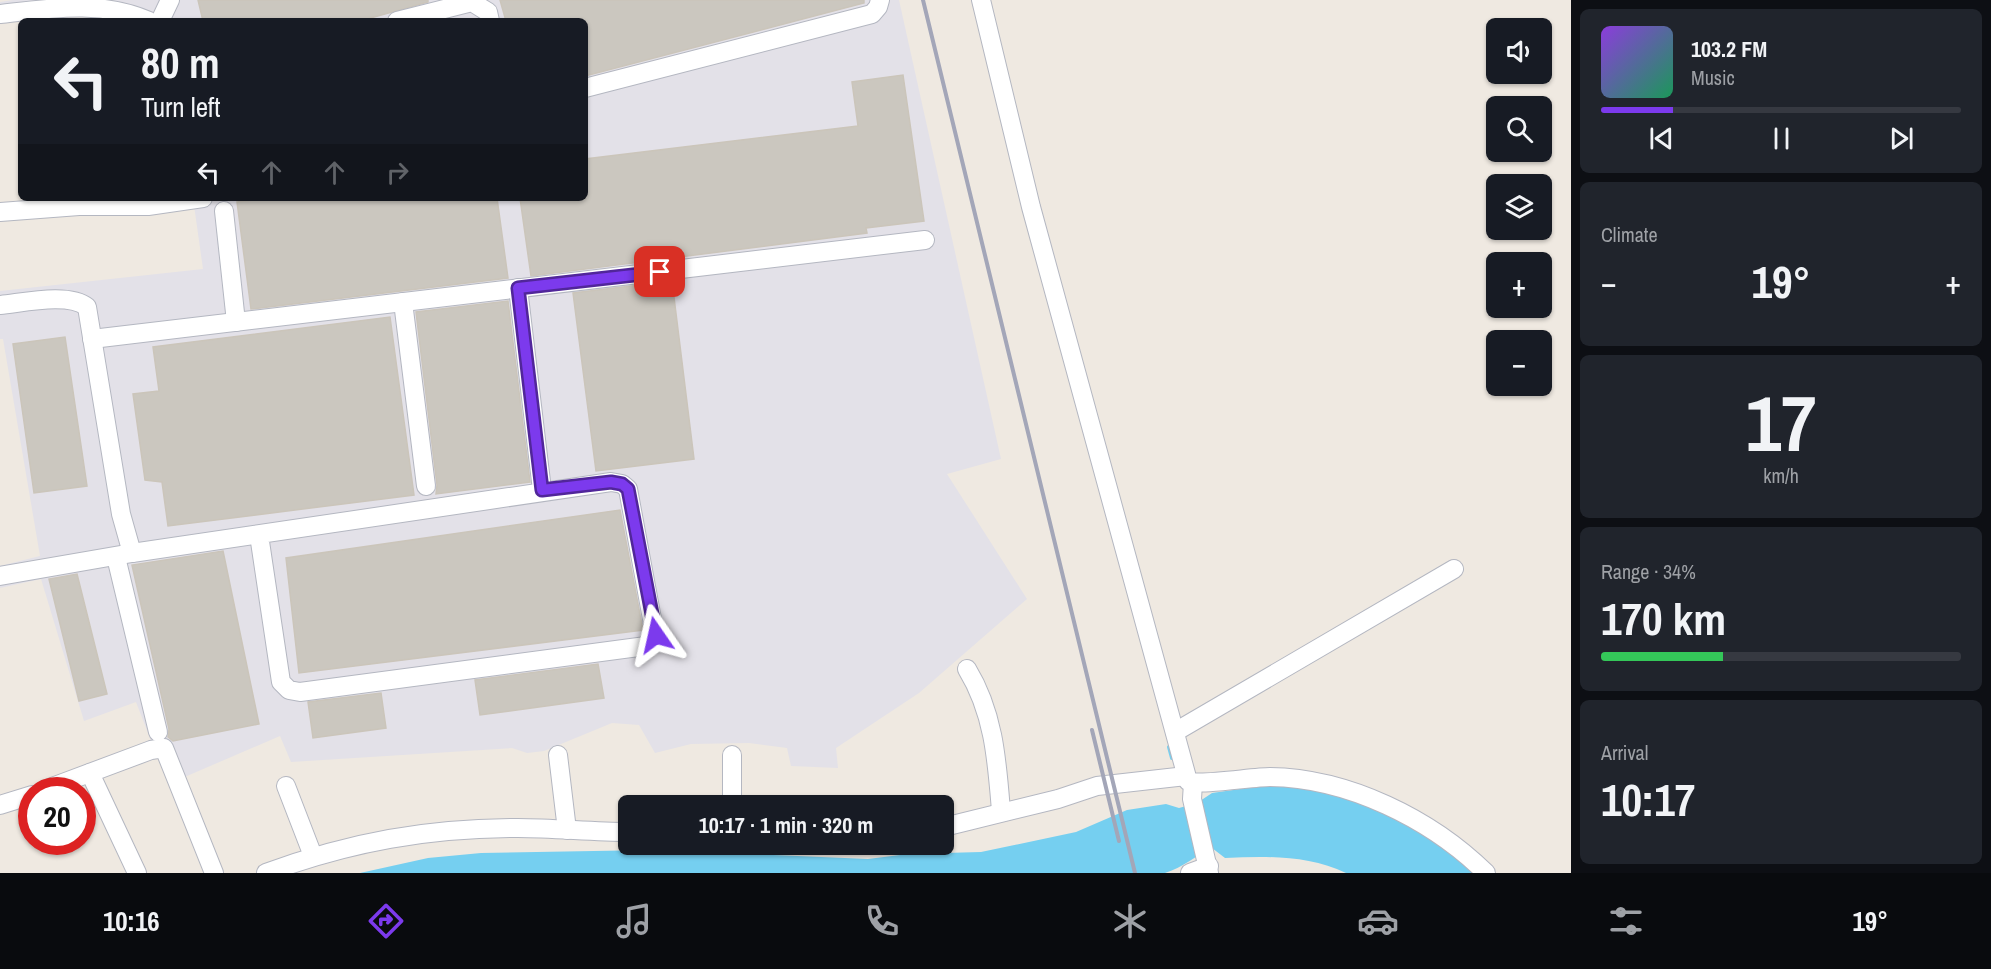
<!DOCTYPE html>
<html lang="en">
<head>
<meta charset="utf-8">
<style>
	body { margin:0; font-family:"Archivo Narrow",sans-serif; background:#20242c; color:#f1f3f6; height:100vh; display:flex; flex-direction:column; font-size:22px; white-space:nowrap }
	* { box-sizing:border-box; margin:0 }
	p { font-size:20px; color:#9ea1a6 }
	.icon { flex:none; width:33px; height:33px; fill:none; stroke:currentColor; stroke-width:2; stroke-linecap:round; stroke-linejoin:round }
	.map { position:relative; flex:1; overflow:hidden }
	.side { display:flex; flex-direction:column; gap:9px; padding:9px; background:#0d0f14; width:420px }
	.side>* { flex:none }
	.banner { position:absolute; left:18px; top:18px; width:570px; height:183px; border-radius:9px; box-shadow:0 2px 4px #0004; background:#171b24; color:#f1f3f6; overflow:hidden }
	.buttons { position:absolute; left:1486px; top:18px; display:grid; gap:12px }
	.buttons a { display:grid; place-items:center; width:66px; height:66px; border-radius:9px; background:#171b24; box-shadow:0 2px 4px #0004; font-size:30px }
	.speed { position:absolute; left:18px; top:777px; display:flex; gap:12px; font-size:30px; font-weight:700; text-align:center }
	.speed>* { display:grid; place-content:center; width:78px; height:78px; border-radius:50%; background:#171b24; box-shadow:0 2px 4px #0004; line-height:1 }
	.speed .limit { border:9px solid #d22; background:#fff; color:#111 }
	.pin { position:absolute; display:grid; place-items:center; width:51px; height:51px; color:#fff; margin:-26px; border-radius:12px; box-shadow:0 3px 9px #0006 }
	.me { position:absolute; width:66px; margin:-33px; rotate:349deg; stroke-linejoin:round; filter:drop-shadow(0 0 4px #0008) }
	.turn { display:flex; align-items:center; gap:21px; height:126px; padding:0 24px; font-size:27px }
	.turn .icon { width:78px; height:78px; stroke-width:2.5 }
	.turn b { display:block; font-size:42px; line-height:51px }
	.lanes { display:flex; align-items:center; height:57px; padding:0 24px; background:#0003; justify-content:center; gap:30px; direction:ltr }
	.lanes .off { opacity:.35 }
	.big { font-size:45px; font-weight:800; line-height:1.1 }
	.side .tile { flex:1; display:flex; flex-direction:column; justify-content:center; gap:9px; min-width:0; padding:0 21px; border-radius:9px; background:#20242c }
	.side .dial { align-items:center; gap:0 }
	.dial b { font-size:78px; line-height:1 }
	.song { display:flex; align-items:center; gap:18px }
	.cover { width:72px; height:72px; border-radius:9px; background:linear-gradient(135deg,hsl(270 70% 55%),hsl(150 70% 35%)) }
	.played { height:6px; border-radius:3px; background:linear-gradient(90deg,#7c3aed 20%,#363941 20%) }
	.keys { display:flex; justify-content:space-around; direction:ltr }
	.heat { display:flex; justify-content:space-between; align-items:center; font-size:33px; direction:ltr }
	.charge { height:9px; border-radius:4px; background:linear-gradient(90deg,#34c759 34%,#363941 0) }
	.trip { position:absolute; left:618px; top:795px; width:336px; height:60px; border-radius:9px; background:#171b24; box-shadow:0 2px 4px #0004; font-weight:800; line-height:60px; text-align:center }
	.menu { display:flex; height:96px; justify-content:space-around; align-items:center; background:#090b0e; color:#9ea1a6 }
	.menu .icon { width:42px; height:42px }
	.menu .active { color:#7c3aed }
	.menu b { font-size:27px; color:#f1f3f6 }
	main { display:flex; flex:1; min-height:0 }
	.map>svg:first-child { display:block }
</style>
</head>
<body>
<main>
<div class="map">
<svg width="1571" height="873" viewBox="0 0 1571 873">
	<rect width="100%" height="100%" fill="#efe9e1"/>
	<path fill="#e3e1e8" d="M13,0H899L1001,459L947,474L1027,599L919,693L836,748L838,768L791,766L787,748L749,743L691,744L655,753L639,725L612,723L544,751L527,753L512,748L291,762L280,736L180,779L153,746L136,702L84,721L41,579L0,588V566L40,556L3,339H0V291L203,269L193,198H585V21H112L109,8L0,21V2Z"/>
	<path fill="#75cff0" d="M1268,785L1321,789L1383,812L1437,841L1476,873H1346C1308,855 1266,856 1225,858L1212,848C1195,856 1184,867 1165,873H360L428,858L481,853L651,850L868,859L908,854L981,852L1076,832L1127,810L1166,804L1179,808L1197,803L1212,793Z"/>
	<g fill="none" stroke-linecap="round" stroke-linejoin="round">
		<path stroke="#75cff0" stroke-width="4" d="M1169,747L1172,758"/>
	</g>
	<g fill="#cbc7bf" stroke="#cbc5ba" stroke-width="1.5">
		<path d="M198,0H428V2L360,21H203Z"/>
		<path d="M500,0H864V3L585,76V21H506Z"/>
		<path d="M903,75L924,221L866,228L867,233L531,276L520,198H585V159L858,126L852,82Z"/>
		<path d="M270,198H497L508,278L251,309L237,202Z"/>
		<path d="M672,281L694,459L596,471L573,293Z"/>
		<path d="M508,301L530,482L436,494L437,485L416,312Z"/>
		<path d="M390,317L414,495L168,526L162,482L145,480L133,394L159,391L153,347Z"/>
		<path d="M65,337L87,486L34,493L13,344Z"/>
		<path d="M620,510L643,630L299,673L286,558Z"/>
		<path d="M223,551L259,724L173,741L168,737L169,729L132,565Z"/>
		<path d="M77,574L107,694L79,701L49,579Z"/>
		<path d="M598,664L604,698L480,715L475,680Z"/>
		<path d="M381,693L386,728L313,738L308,702Z"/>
	</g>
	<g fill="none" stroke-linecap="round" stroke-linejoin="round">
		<defs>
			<g id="minor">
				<path d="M981,0L1031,207L1188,781C1200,786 1252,777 1270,777C1348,778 1431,819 1486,873"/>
				<path d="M0,14C53,8 101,0 149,21"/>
				<path d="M160,21L170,0"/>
				<path d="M397,21L472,2L488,12L490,21"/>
				<path d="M585,88L872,14L878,7L880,0"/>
				<path d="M224,211L236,322"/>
				<path d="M0,212L79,206H148L203,198"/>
				<path d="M518,288L542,490"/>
				<path d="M403,302L426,486"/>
				<path d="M0,305C22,303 69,292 87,307L121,514L132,553"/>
				<path d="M92,339L925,240"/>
				<path d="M116,557L158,732"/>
				<path d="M0,576L132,553L611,482L622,484L628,489L655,635L646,646L300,692L289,690L281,682L259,535"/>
				<path d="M967,669C994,713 997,761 1001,811"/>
				<path d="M1175,732L1454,569"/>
				<path d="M558,755L567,830"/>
				<path d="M732,755V806"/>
				<path d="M90,773L137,873"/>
				<path d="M1193,783L1192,799L1209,873"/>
				<path d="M286,786L313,856"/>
				<path d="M44,790L151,750L164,748L214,873"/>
				<path d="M0,805L32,795"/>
				<path d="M944,827L1058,799L1097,786L1186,776"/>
				<path d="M266,873C350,842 428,828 518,828C555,828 592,832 628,832"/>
				<path d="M1190,873L1209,866"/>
			</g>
		</defs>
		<use href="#minor" stroke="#b4b7c1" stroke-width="20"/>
		<use href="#minor" stroke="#fff" stroke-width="18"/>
		<g stroke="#a3a6b8" stroke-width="4">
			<path d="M923,0L1135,873"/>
			<path d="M1092,730L1119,841"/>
		</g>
	</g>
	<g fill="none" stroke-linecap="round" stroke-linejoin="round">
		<defs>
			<path id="route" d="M656,635L628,489L622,484L611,482L542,490L518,288L660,272"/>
		</defs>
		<use href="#route" stroke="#51269a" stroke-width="15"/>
		<use href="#route" stroke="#7c3aed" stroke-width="10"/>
	</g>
</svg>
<div class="buttons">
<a><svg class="icon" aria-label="sound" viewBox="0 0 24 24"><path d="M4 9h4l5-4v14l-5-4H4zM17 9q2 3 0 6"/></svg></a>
<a><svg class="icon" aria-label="search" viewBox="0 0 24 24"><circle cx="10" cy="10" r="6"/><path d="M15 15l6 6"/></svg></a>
<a><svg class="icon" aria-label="layers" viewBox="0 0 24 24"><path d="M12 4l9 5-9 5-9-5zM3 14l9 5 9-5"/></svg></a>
<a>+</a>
<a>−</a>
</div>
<div class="speed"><div class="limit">20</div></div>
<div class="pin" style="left:660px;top:272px;background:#d93025"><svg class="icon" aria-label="arrive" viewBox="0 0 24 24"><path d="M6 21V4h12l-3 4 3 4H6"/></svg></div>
<svg class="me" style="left:656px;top:635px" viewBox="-20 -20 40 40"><path d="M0-17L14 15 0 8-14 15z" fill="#7c3aed" stroke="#fff" stroke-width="4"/></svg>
<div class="trip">10:17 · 1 min · 320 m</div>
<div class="banner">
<div class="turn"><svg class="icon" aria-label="left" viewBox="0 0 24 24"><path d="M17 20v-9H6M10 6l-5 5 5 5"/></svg><div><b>80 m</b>Turn left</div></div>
<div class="lanes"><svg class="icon" aria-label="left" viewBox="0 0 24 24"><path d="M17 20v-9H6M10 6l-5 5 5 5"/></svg><svg class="icon off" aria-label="ahead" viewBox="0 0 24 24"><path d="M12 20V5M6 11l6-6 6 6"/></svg><svg class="icon off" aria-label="ahead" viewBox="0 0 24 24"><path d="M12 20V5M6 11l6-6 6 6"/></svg><svg class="icon off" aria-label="right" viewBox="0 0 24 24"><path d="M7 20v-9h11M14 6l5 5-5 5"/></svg></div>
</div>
</div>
<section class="side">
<div class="tile">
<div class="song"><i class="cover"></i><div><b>103.2 FM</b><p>Music</p></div></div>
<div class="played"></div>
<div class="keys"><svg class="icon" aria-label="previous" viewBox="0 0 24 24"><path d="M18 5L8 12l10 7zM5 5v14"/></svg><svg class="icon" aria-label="pause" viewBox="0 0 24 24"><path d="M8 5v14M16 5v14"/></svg><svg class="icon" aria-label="next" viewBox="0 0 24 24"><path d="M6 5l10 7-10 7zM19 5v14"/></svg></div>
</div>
<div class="tile"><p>Climate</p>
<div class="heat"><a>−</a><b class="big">19°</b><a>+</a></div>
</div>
<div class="tile dial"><b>17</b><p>km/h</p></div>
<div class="tile"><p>Range · 34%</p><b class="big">170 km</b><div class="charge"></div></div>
<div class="tile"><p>Arrival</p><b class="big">10:17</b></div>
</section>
</main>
<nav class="menu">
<b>10:16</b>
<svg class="icon active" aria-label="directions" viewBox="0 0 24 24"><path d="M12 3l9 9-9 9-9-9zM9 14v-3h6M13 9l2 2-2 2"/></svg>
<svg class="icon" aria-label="music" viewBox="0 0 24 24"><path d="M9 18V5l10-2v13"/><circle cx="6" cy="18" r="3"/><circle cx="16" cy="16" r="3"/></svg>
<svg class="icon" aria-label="phone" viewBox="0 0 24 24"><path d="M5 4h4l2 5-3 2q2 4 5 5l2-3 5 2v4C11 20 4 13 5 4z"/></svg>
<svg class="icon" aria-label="climate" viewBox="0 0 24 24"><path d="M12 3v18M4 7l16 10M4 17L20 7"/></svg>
<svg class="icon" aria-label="car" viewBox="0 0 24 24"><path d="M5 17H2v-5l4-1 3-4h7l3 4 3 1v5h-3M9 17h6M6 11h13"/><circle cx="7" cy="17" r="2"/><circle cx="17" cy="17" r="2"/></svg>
<svg class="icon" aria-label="filters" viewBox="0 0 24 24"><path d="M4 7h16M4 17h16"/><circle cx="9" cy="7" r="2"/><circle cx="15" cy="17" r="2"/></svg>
<b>19°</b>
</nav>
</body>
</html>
